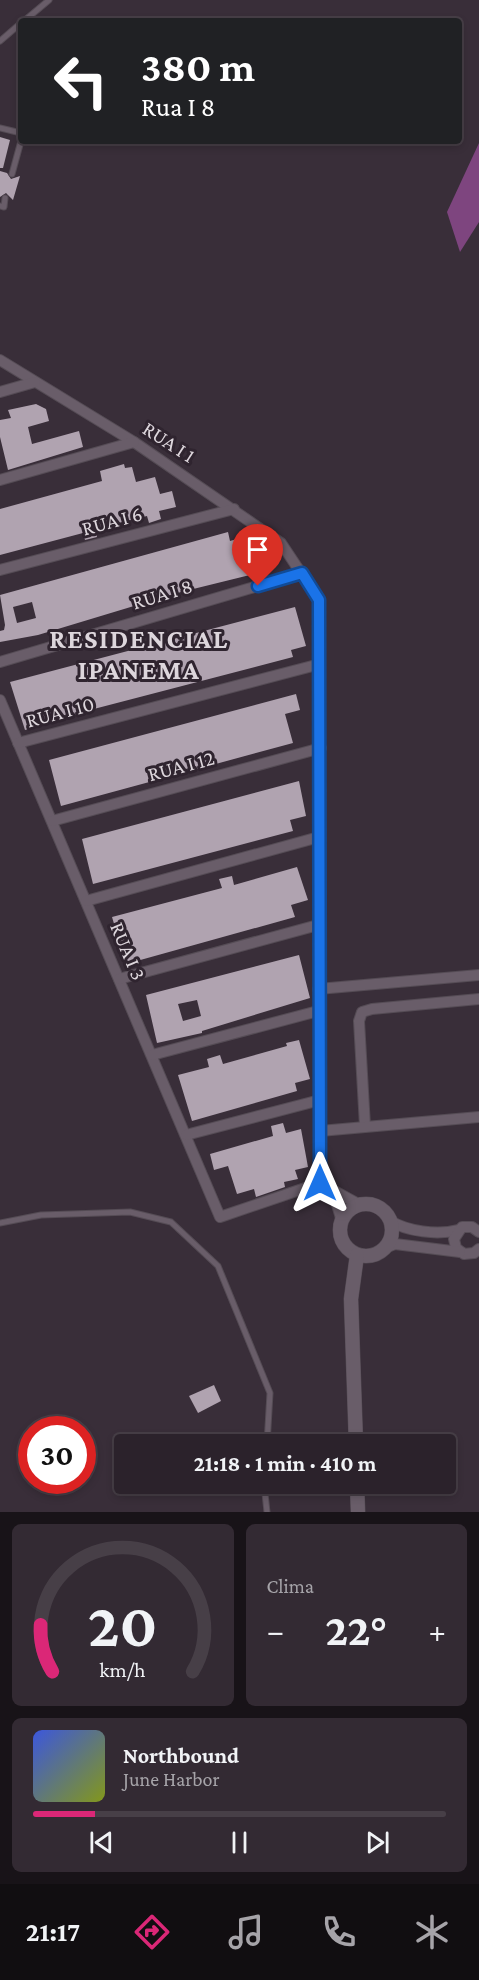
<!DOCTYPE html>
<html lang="pt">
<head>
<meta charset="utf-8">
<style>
	body { margin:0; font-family:"Crimson Pro",serif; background:#332a33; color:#f1f3f6; height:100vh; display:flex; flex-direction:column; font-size:22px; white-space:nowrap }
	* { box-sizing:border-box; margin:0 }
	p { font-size:20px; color:#a6a4a9 }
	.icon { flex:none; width:33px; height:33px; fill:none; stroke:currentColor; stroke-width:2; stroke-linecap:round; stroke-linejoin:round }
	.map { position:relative; height:1512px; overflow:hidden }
	.side { display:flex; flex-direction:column; gap:12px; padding:12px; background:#181318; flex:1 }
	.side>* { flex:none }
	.hud { position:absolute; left:18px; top:18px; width:444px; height:126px; border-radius:6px; box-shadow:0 3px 9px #0003,0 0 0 2px #473f47; background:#202124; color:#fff; overflow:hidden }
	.speed { position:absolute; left:18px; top:1416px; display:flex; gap:12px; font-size:30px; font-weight:700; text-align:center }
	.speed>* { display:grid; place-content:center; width:78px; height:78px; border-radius:50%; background:#2b222b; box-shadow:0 3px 9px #0003,0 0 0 2px #473f47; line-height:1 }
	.speed .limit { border:9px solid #d22; background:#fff; color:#111 }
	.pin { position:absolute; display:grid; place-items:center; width:51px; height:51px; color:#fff; margin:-62px -26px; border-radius:50% 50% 50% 0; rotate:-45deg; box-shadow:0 0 6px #0007 }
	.pin .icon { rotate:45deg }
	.me { position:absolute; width:66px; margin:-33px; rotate:0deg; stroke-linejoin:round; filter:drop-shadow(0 0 4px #0008) }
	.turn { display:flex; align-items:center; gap:21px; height:126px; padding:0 24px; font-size:27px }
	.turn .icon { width:78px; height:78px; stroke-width:2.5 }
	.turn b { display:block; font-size:42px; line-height:51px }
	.big { font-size:45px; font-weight:700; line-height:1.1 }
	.side .card { flex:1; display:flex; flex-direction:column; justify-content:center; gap:9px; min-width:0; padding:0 21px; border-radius:9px; background:#332a33 }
	.side .dial { align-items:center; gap:0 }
	.dial svg { height:156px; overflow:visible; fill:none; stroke:#473f47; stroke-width:7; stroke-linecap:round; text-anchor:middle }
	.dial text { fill:#f1f3f6; stroke:none }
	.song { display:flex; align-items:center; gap:18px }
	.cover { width:72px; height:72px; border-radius:9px; background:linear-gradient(135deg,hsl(230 70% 55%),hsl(70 70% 35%)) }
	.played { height:6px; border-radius:3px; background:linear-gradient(90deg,#db2777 15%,#473f47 15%) }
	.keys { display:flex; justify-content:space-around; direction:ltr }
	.heat { display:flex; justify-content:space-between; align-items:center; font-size:33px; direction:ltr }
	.side .tiles { flex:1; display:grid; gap:12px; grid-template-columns:1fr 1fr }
	.card:last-child { grid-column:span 2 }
	.trip { position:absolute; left:114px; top:1434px; width:342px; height:60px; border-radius:6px; background:#2b222b; box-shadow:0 3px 9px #0003,0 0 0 2px #473f47; font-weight:700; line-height:60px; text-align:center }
	.tabs { display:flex; height:96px; justify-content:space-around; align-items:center; background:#110e11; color:#a6a4a9 }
	.tabs .icon { width:42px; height:42px }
	.tabs .current { color:#db2777 }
	.tabs b { font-size:27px; color:#f1f3f6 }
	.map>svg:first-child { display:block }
</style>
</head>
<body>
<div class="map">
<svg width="479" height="1512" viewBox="0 0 479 1512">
	<rect width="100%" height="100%" fill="#392e39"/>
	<path fill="#7e457f" d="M479,143V222L460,252L447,212Z"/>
	<g fill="#b0a3b0" fill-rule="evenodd">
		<path d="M0,137L10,140L3,168H0Z"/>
		<path d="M0,171L7,173L11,179L20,176L13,200L6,193L0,197Z"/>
		<path d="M36,404L46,409L49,421L28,427L32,444L79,431L83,447L8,470L0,437V420L11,418L8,410Z"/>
		<path d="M124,464L125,468L132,467L136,482L155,477L160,494L172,491L176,507L159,511L161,519L149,523L147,516L98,528L95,529L97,537L85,540L83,533L0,555V509L102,481L100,471Z"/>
		<path d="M228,532L230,541L247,536L252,555L269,550L273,562L253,568L254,574L177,593L38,635L0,642V631L4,630L5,625L0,595ZM32,602L36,618L17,623L13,607Z"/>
		<path d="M295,607L306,646L291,650L293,657L90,710L25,730L10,682Z"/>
		<path d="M296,694L300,710L285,714L293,743L61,806L49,760Z"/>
		<path d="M299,781L306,816L290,820L293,831L93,884L82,839Z"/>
		<path d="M297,867L308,900L291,905L295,917L126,964L112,917L222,888L219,879L232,876L234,885Z"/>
		<path d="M299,955L310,998L202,1031V1033L157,1043L146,995ZM197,1000L201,1016L183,1021L178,1004Z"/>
		<path d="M299,1040L310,1079L295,1083L297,1091L192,1121L178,1075L209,1067L207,1059L220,1055L223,1064L287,1046L286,1043Z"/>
		<path d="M283,1123L286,1133L301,1129L308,1167L295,1170L298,1179L284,1182L285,1187L256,1197L254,1189L237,1194L228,1166L214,1170L210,1154L273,1136L271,1126Z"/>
		<path d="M214,1385L221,1401L198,1413L189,1396Z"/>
	</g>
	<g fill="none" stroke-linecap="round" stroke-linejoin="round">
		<defs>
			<g id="service">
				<path d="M24,21L49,0"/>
				<path d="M0,41L21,23"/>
				<path d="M0,128L21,133"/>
				<path d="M12,174L21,141"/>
				<path d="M0,206L4,207L5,198"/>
				<path d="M0,1223L41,1215L130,1212L171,1222L218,1266L270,1393L267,1444"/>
				<path d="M264,1484L267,1512"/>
			</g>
			<g id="minor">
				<path d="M0,360L134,442L281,543L319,600L320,1183"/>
				<path d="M0,392L35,382"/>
				<path d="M0,480L134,442"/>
				<path d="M0,570L234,509"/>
				<path d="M0,662L302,573"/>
				<path d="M0,700L220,1217L320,1183"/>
				<path d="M18,743L320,664"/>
				<path d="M52,821L321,748"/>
				<path d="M86,901L319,837"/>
				<path d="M119,979L318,925"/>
				<path d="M318,989L479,975"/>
				<path d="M152,1055L318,1011"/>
				<path d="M365,1126L359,1021L362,1012L372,1009L479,999"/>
				<path d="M320,1131L479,1117"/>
				<path d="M186,1135L320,1100"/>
				<path d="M320,1183L360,1205"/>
				<path d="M333,1192L342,1221"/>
				<path d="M389,1220C407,1232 438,1235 458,1230"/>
				<path d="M479,1232L472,1227H462L454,1239L456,1248L464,1254L474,1253L479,1249"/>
				<path d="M385,1248L395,1244L460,1252"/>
			</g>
			<g id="tertiary">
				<circle cx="366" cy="1230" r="26"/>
				<path d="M356,1444L351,1299L357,1255"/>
				<path d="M357,1484L358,1512"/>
			</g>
		</defs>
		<use href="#service" stroke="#554c55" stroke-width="7"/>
		<use href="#minor" stroke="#554c55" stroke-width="12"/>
		<use href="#tertiary" stroke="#554c55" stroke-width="15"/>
		<use href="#service" stroke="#695d69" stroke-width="5"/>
		<use href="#minor" stroke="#695d69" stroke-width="10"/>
		<use href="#tertiary" stroke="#695d69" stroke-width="14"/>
	</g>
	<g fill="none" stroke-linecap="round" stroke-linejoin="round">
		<defs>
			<path id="route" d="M258,586L302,573L319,600L320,1183"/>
		</defs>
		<use href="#route" stroke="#114b97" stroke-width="15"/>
		<use href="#route" stroke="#1a73e8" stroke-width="10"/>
	</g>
	<g text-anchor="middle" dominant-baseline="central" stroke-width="6" stroke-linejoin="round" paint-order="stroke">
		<g font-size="21" fill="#ddd6dc" stroke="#2f242f">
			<text transform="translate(169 442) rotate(33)">RUA I 1</text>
			<text transform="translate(112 521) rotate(-15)">RUA I 6</text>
			<text transform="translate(162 594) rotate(-17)">RUA I 8</text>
			<text transform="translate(60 712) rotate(-15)">RUA I 10</text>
			<text transform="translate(181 766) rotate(-15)">RUA I 12</text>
			<text transform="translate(128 951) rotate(67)">RUA I 3</text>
		</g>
		<g font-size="27" font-weight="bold" letter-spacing="1.5" fill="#ddd6dc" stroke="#2f242f">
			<text x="139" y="639">RESIDENCIAL<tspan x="139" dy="31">IPANEMA</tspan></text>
		</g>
	</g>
</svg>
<div class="speed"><div class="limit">30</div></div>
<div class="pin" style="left:258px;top:586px;background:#d93025"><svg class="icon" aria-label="arrive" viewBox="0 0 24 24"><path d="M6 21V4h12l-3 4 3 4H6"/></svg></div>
<svg class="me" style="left:320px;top:1183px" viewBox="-20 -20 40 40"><path d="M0-17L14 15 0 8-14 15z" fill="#1a73e8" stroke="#fff" stroke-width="4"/></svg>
<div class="trip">21:18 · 1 min · 410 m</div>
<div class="hud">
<div class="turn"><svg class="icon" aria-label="left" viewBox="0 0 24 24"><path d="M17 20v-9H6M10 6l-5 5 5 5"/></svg><div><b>380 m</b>Rua I 8</div></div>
</div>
</div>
<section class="side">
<div class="tiles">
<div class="card dial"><svg viewBox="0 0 100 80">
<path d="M14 69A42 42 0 1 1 86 69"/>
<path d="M14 69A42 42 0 0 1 8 45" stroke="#db2777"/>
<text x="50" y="56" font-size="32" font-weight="700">20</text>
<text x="50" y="72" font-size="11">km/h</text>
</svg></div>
<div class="card"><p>Clima</p>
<div class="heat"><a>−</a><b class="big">22°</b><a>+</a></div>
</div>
<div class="card">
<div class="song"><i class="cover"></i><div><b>Northbound</b><p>June Harbor</p></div></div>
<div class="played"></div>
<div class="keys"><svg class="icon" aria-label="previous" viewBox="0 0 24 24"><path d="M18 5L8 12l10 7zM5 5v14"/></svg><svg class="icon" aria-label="pause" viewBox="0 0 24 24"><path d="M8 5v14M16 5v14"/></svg><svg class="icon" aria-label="next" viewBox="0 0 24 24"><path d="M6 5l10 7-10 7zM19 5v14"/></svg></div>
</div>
</div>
</section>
<nav class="tabs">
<b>21:17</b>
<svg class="icon current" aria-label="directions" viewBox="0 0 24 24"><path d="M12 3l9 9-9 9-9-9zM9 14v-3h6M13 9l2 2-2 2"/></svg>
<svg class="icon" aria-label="music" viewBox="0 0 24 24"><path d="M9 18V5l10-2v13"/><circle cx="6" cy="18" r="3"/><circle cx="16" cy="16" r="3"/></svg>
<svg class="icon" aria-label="phone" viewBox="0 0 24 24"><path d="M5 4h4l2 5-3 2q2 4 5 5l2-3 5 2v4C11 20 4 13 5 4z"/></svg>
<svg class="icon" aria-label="climate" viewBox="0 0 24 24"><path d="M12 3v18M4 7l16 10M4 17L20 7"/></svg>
</nav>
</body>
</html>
